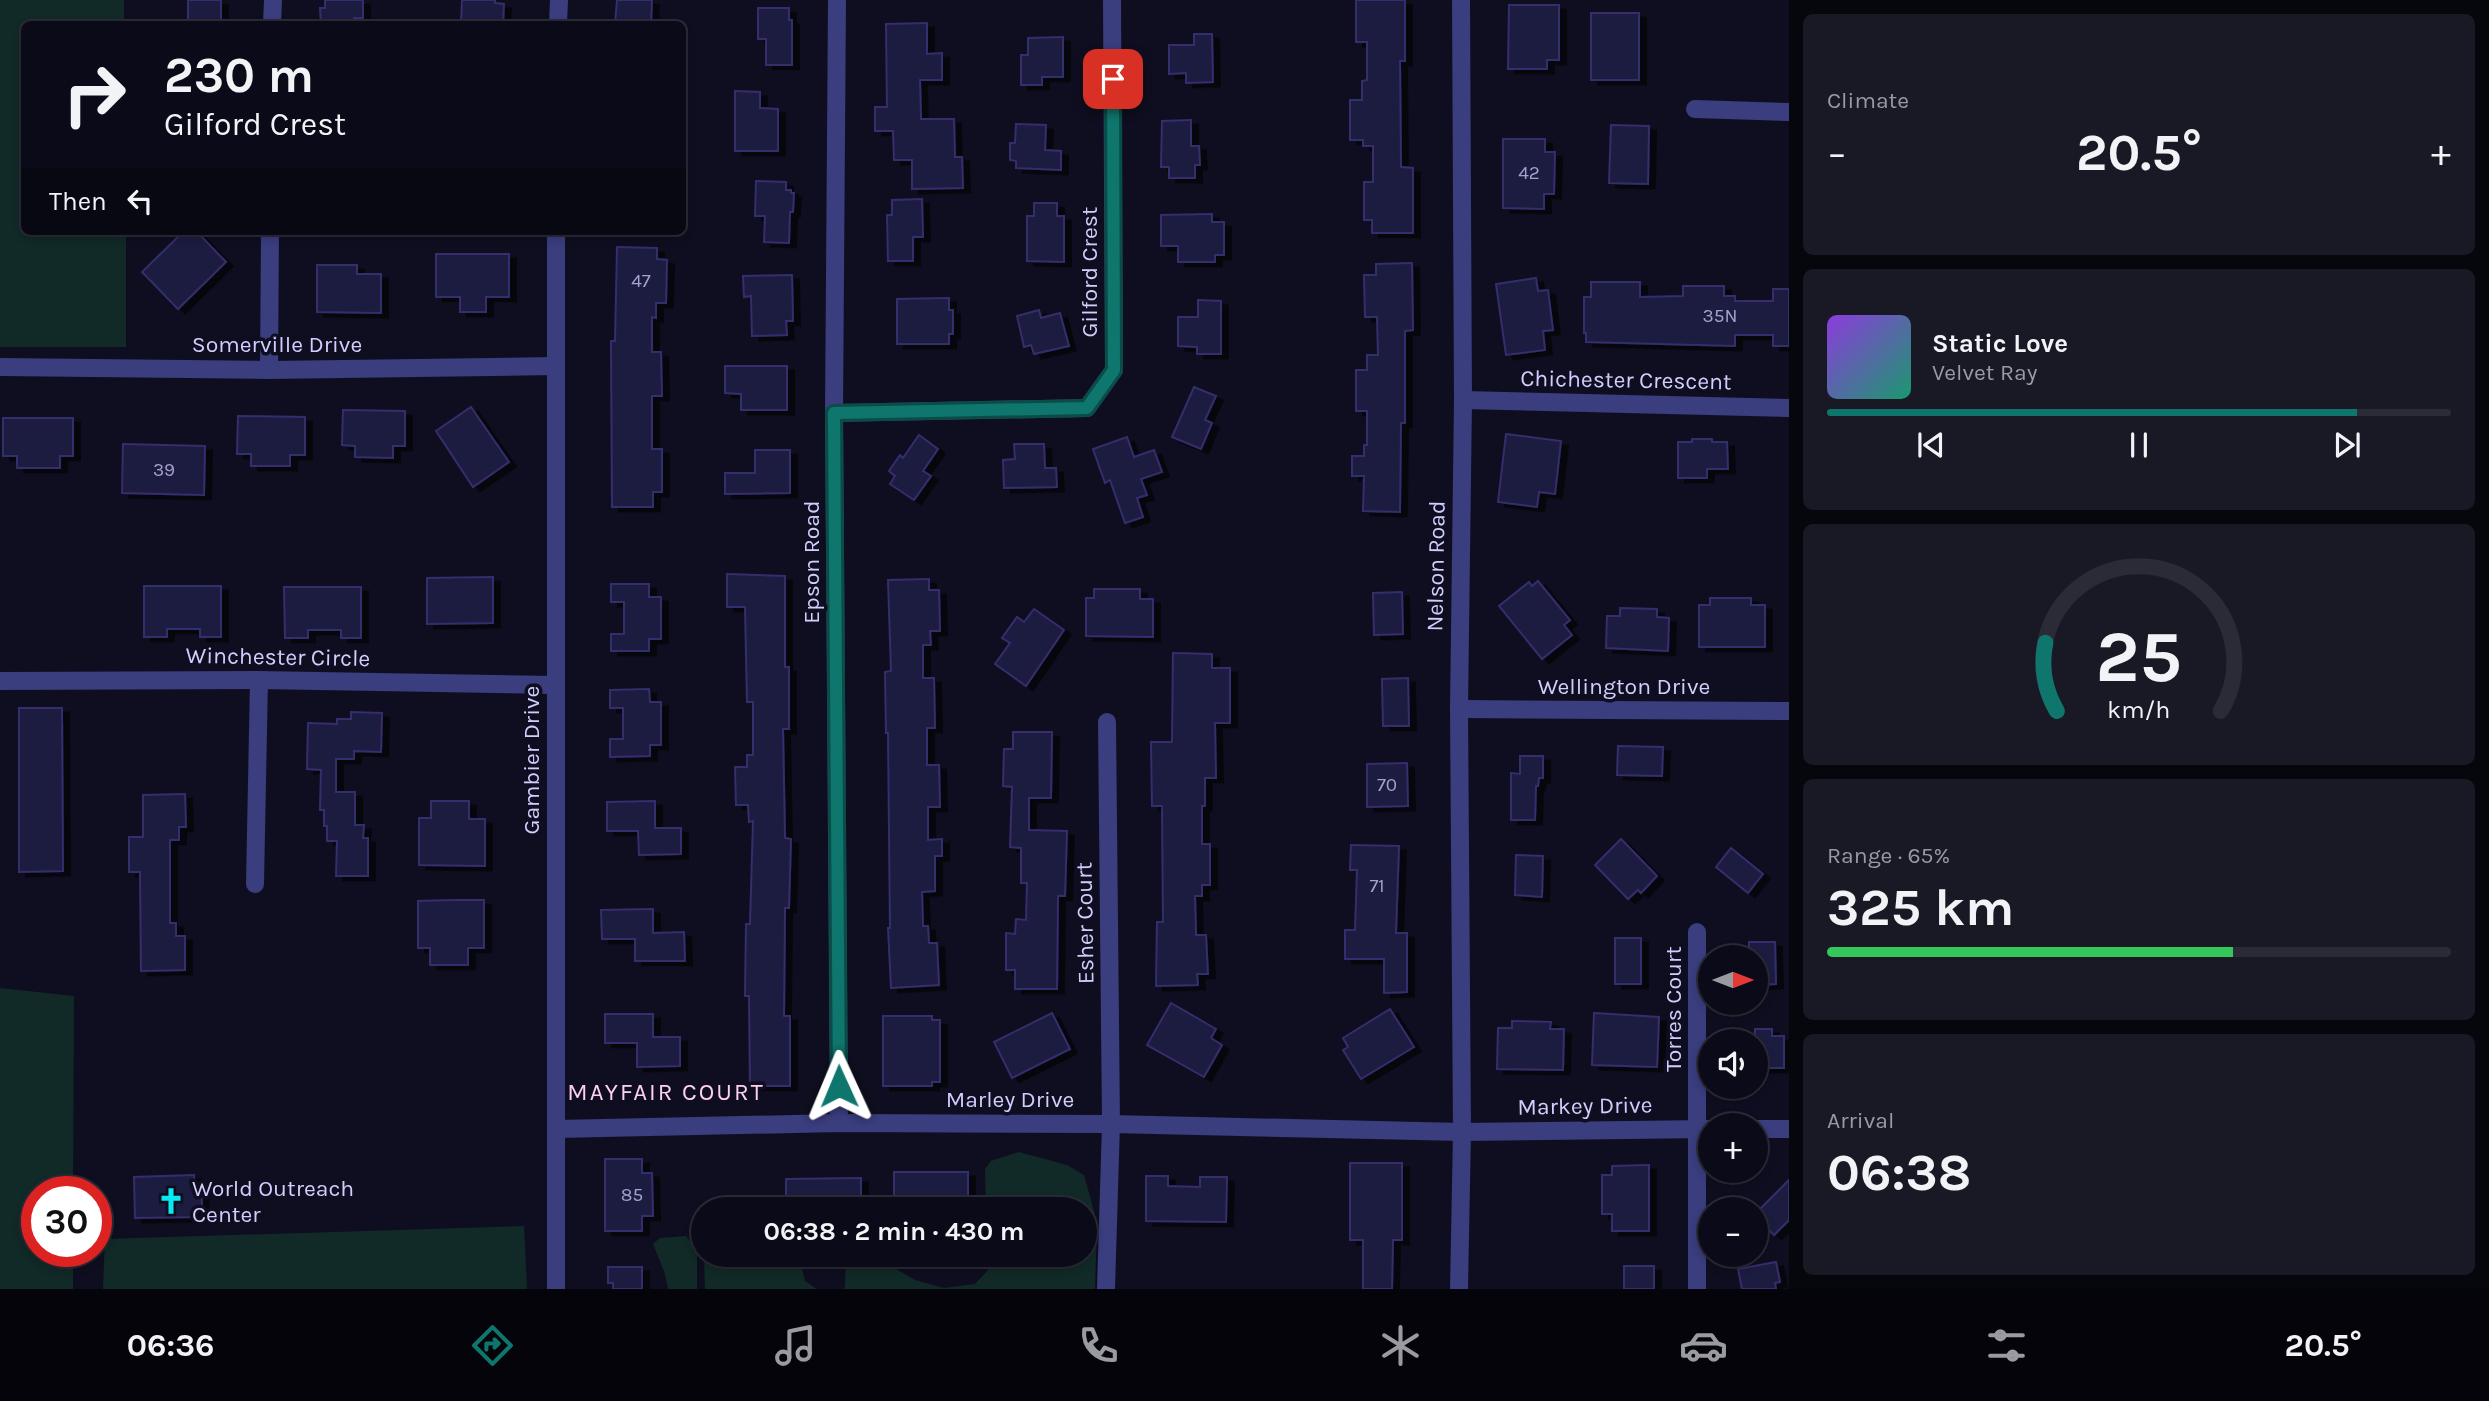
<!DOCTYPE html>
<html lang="en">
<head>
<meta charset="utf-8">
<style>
	body { margin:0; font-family:Karla,sans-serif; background:#191825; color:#f1f3f6; height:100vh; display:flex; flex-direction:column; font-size:26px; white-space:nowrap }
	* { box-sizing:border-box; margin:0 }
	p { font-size:23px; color:#9a9aa2 }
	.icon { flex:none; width:38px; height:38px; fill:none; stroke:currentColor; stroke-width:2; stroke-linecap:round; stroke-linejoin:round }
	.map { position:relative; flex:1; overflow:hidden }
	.panel { display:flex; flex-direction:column; gap:14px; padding:14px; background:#06060d; width:700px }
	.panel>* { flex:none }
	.guide { position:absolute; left:21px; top:21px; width:665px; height:214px; border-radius:10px; box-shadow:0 4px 10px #0003,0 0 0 2px #2b2b37; background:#0b0a18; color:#f1f3f6; overflow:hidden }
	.needle { width:46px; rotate:90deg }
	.buttons { position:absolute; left:1698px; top:945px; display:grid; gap:14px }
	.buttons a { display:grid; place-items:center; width:70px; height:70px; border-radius:50%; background:#0b0a18; box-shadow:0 4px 10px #0003,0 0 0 2px #2b2b37; font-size:35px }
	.speed { position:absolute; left:21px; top:1176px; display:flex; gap:14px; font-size:35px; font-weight:700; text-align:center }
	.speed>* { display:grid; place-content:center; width:91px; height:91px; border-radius:50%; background:#0b0a18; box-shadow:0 4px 10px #0003,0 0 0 2px #2b2b37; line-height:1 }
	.speed .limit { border:10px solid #d22; background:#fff; color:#111 }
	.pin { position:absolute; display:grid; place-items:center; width:60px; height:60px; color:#fff; margin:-30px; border-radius:14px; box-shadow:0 4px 10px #0006 }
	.me { position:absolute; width:77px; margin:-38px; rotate:359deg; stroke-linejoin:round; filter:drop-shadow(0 0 5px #0008) }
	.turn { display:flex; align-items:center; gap:24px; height:147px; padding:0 28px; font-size:32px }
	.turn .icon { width:91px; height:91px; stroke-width:2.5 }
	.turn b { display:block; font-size:49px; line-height:60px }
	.then { display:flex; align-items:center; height:66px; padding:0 28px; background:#0003; gap:14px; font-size:26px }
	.big { font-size:52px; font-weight:700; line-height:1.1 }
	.panel .card { flex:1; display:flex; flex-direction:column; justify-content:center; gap:10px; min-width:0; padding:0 24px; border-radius:10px; background:#191825 }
	.panel .dial { align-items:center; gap:0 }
	.dial svg { height:182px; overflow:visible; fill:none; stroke:#2b2b37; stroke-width:7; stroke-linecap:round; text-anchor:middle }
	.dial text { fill:#f1f3f6; stroke:none }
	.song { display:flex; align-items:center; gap:21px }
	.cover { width:84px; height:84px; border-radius:10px; background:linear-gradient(135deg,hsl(270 70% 55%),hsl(160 70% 35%)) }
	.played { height:7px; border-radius:4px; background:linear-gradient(90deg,#0f766e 85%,#2b2b37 85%) }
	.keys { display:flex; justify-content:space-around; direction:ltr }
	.heat { display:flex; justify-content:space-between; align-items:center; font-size:38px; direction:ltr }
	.charge { height:10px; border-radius:5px; background:linear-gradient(90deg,#34c759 65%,#2b2b37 0) }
	.trip { position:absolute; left:691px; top:1197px; width:406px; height:70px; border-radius:35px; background:#0b0a18; box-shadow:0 4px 10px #0003,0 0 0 2px #2b2b37; font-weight:700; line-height:70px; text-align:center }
	.menu { display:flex; height:112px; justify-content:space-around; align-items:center; background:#04040a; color:#9a9aa2 }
	.menu .icon { width:49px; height:49px }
	.menu .selected { color:#0f766e }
	.menu b { font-size:32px; color:#f1f3f6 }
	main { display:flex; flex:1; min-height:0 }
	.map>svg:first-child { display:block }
</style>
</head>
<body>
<main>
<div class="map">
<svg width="1789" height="1289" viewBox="0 0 1789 1289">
	<defs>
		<filter id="shadow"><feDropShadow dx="7" dy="4.5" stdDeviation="0" flood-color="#0009"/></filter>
	</defs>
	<rect width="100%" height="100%" fill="#0f0e20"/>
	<g fill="#112a27">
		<path d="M0,0H124V24H24V231H126V347H0Z"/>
		<path d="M0,988L74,996L73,1192H37V1251H73V1289H0Z"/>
		<path d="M1019,1152L1067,1165L1084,1175L1097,1222L1095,1289H843L845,1287L846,1258L849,1255H872L915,1280L944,1288L975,1284L988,1270V1255H1085V1209H986L985,1169L991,1161Z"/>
		<path d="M524,1226L527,1289H103L105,1239Z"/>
		<path d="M686,1236L697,1249V1289H668L664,1271L653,1244L660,1238Z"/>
		<path d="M704,1255H799L805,1281L817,1289H705Z"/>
	</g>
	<g fill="#1f1a40" stroke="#352d6c" stroke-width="2" filter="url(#shadow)">
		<rect x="188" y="0" width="33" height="24"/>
		<path d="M325,0H363V18H354L355,24H321L320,8H325Z"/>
		<path d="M462,0H495V3L504,4L503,24H461Z"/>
		<path d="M617,0H652L651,24H615Z"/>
		<path d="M1356,0H1405V61H1400L1401,167L1413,168V233H1372V220H1364V182H1373V146H1363V140H1350V100H1362V81L1367,80V42H1356Z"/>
		<path d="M1509,5H1559V60H1547V69H1508Z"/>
		<path d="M758,8H789V20H792V65H766V39H758Z"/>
		<rect x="1591" y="13" width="48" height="67"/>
		<path d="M927,23V54L942,53V80H920L921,119H954L955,157H962L963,188L912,189V160H894L893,131H875V107H887L886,24Z"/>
		<path d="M1194,34H1212L1213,82L1186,83V73L1169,74V45H1194Z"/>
		<path d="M1063,37V77H1042V85H1021V55H1028V38Z"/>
		<path d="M735,91L760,92V108L778,109V151H735Z"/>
		<path d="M1191,120V146H1199L1200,165H1195V178H1169V167H1161L1162,121Z"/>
		<path d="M1016,124L1046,125L1045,150L1061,151V170L1016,168V161L1010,160V143H1015Z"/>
		<path d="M1611,125L1649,126L1648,184L1609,183Z"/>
		<path d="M1503,139H1545V152H1555L1554,194H1544V209L1503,208Z"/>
		<path d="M756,181L786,182V190H791V193H794L793,212H790L789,243L764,242L765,216H755Z"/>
		<path d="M922,199L923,237H913V261H888L887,215H892V200Z"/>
		<path d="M1034,203H1057V216H1064V262L1027,261V216H1034Z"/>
		<path d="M1212,214V222H1224V255H1215V262H1178V246H1161V215Z"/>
		<path d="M184,231H196L226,262L178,309L142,272Z"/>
		<path d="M617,247L657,248V259L667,260L666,303H656V318L652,317V352H661L662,396H652V449H662V492H653V507H612L611,341H615Z"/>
		<path d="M436,254H509V297H486V312H460V297H436Z"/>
		<path d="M1412,263L1413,330L1405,331V423H1401L1400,512L1363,511L1364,476H1352V456H1364V445H1367V411H1356V370H1367V355H1378L1377,317H1365L1364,275H1376V264Z"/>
		<path d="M317,265H357V274H381V313L317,312Z"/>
		<path d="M792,275L793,321H786L787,335L752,336L751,296L744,297L743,276Z"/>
		<path d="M1536,278L1538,291L1548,290L1553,330L1543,331L1545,350L1506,355L1496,284Z"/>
		<path d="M1591,282H1640V297L1683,296V286H1724V296H1735V301H1773V289H1789V346H1773V335H1735V346L1586,342V333H1584V297H1591Z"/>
		<path d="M949,298V310H953V334H949V344H897V299Z"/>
		<path d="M1198,300L1221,301V354H1197V347L1178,346V317H1198Z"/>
		<path d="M1039,310L1041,318L1060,313L1069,346L1034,354L1031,345L1024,347L1017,316Z"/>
		<path d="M725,366H787V410H741V394L725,393Z"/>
		<path d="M1194,387L1216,396L1205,420L1212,423L1201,449L1172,437Z"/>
		<path d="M471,407L509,462L473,487L436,431Z"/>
		<path d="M343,410L405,411V446H393V458L355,457V446L342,445Z"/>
		<path d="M238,416L305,417V455H290V466H251V454H237Z"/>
		<path d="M3,418H73V456H60V468H17V456H3Z"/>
		<path d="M1506,434L1561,441L1555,494L1539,492L1537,507L1498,502Z"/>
		<path d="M919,435L938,449L923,471L931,476L914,500L890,484L895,476L889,471L900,455L903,458Z"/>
		<path d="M1127,437L1134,457L1154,450L1162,472L1141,479L1147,495L1137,498L1143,517L1125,523L1110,480L1105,483L1093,449Z"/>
		<path d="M1692,439H1712V442H1727L1728,469H1707V478H1678V442H1692Z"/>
		<path d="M123,444L205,446L204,495L122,493Z"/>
		<path d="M1014,444H1044L1045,468H1056L1057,487L1004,488L1003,460L1015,459Z"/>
		<path d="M755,450H790V493L725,494V473H755Z"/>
		<path d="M727,574L785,576V667H789V729H783L785,838L791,839L789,908H785L784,1016H790V1086H750L749,996H745L746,924H750L753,821L749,822L748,805H736L735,767H747V755H753V702H747L745,607H727Z"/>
		<path d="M493,577V623L427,624V578Z"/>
		<path d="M929,579V590H939L940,631H930L931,645H923V678H934L935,728H927V765H939L940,807H928V840L942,839V856H935V891L922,892L923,926H928L929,943H937L939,985L891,988L888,928H890L888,733H886L885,672L891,671L888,580Z"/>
		<path d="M1538,581L1570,620L1564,625L1572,635L1542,659L1499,606L1529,582L1532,586Z"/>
		<path d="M611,584H649V597H661V639H649V651H611V634H624V602H611Z"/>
		<path d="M144,586H221V637H200V629H167V637H144Z"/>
		<path d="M284,587H361V638H341V630H308V638H285Z"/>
		<path d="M1094,589H1140V599H1153V637L1086,636V598H1094Z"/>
		<path d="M1402,592L1403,634L1374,635L1373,593Z"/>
		<path d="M1710,598H1751V605H1765V647H1699V605H1710Z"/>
		<path d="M1620,608L1657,609V617L1669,618L1668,651L1606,648L1607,616H1620Z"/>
		<path d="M1034,609L1064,630L1026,686L995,664L1010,643L1002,638L1017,617L1024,622Z"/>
		<path d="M1173,653L1212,654V668H1230V723H1215L1216,778H1205V806H1202V844H1210V885H1202V896H1195L1196,935H1206L1208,974H1197L1198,985L1156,986L1157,922H1163L1162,806H1152L1151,742H1172Z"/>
		<path d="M1408,678L1409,726H1383L1382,679Z"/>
		<path d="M649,689L650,702H661V745H650V756L610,757V739H623V708H610V690Z"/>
		<path d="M19,708H62L63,871L19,872Z"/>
		<path d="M351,712L382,713L381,752L354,751V759H336V792H355V825H364L363,838H368V876H336L337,841H327V826H324V810H320L321,770L307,769L308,723L337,724V719H351Z"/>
		<path d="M1013,732H1052L1051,798H1029V830L1067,831L1065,896H1058L1057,989H1015V970H1006V933L1015,934L1016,919L1026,920L1027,883H1021V848L1010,847L1012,787L1003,786L1004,749H1013Z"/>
		<path d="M1618,746L1663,747L1662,776L1617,775Z"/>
		<path d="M1520,756H1543V778H1539L1538,786H1536L1535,820H1511V773L1520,774Z"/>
		<path d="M1407,763L1408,806L1367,807V764Z"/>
		<path d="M185,794L186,827H179V840H170V923H176V936H185V970L141,971L140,872H129V837H143V795Z"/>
		<path d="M431,801H469V819H485V866L419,865V818H431Z"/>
		<path d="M655,801V828H681V854L639,855L638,831H607V802Z"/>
		<path d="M1621,839L1657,876L1641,893L1638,890L1628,899L1595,865Z"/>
		<path d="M1351,845L1399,846L1396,933H1407V992L1384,993V959H1345V930H1355L1357,870H1350Z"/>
		<path d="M1731,848L1763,874L1748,893L1716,867Z"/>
		<path d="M1516,855L1543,856L1542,897L1515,895Z"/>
		<path d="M454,900H484V948H468V965H430V948H418V901Z"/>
		<path d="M653,909V933L684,932L685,961H635V939H602L601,910Z"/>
		<rect x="1615" y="938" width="26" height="46"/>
		<path d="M1749,942H1775L1776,984L1755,985V957H1749Z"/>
		<path d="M1171,1003L1216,1029L1211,1038L1222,1045L1204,1077L1147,1045Z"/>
		<path d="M1390,1009L1414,1047L1361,1079L1343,1050L1348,1047L1343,1038Z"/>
		<path d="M1052,1013L1070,1049L1012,1078L994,1042Z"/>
		<path d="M1594,1013L1659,1017L1657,1067L1592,1065Z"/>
		<path d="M605,1014H653V1037H680V1066L637,1067V1043H605Z"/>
		<path d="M883,1016H932V1020H940V1082H932V1086H883Z"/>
		<path d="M1512,1021L1551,1022L1550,1029H1564L1563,1070L1497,1069L1498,1028H1512Z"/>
		<path d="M1755,1029H1772V1036H1784V1068H1755Z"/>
		<path d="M605,1159H642V1173H652L653,1216H642V1231H605Z"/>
		<path d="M1350,1163H1402V1240H1393L1392,1289H1363V1240H1350Z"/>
		<path d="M1649,1165V1231H1612V1214H1602V1175H1612V1166Z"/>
		<rect x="894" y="1172" width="74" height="37"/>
		<path d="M194,1175V1184H201L202,1208H195V1217L135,1218L134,1177Z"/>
		<path d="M1146,1176H1168V1186L1200,1187V1177H1227L1226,1222L1146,1221Z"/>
		<path d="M861,1178V1209H786V1179Z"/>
		<path d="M1789,1180V1220L1774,1235L1755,1217V1214Z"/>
		<path d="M1776,1262L1780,1282L1775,1283L1776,1289H1742L1738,1269Z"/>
		<rect x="1624" y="1266" width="30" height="23"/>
		<path d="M608,1267H642V1289H613V1283H608Z"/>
	</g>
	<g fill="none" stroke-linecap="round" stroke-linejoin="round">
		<g stroke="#3a3d7e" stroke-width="18">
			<path d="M837,0L834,413L839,1123"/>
			<path d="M272,24L273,0"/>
			<path d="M558,24L559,0"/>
			<path d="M1695,109L1789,112"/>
			<path d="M0,367L269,370L555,366"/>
			<path d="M269,370L270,231"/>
			<path d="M1463,400L1789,408"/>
			<path d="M834,413L1087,408L1114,370L1112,0"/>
			<path d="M0,681L259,680L555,685"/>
			<path d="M1459,709L1789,711"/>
			<path d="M255,884L259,680"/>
			<path d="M557,1129L839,1123L1111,1124L1462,1132L1710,1129"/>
			<path d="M1755,1129H1789"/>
			<path d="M556,1289V231"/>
			<path d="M1106,1289L1111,1124L1107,722"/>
			<path d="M1459,1289L1462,1132L1459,709L1463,400L1461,0"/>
			<path d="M1697,1289V932"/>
		</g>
	</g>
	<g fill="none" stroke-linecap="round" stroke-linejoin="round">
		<defs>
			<path id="route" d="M839,1086L834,413L1087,408L1114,370L1113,79"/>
		</defs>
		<use href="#route" stroke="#0a4d48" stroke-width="18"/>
		<use href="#route" stroke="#0f766e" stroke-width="12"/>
	</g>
	<defs>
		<symbol id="church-bare" viewBox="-9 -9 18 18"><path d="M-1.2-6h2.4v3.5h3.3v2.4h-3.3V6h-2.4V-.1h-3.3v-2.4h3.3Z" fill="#08eaf0" stroke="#0f0e20" stroke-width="2.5" paint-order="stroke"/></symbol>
	</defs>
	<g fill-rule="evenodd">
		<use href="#church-bare" x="152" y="1182" width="38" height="38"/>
	</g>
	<g text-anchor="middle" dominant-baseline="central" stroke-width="7" stroke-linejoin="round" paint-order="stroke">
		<g font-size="19" fill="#a4a1ce">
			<text x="1529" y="173">42</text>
			<text x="641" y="281">47</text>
			<text x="1720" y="316">35N</text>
			<text x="164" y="470">39</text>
			<text x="1387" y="785">70</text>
			<text x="1377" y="886">71</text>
			<text x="632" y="1195">85</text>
		</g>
		<g font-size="23" fill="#d0cefd" stroke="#0f0e20">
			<text transform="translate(1089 272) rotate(-90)">Gilford Crest</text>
			<text x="277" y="344">Somerville Drive</text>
			<text transform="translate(1626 380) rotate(1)">Chichester Crescent</text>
			<text transform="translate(811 562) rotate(-90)">Epson Road</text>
			<text transform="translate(1436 566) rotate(-89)">Nelson Road</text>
			<text transform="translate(278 657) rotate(1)">Winchester Circle</text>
			<text x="1624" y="686">Wellington Drive</text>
			<text transform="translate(531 760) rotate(-90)">Gambier Drive</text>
			<text transform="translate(1085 923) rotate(-91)">Esher Court</text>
			<text transform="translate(1673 1009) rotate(-90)">Torres Court</text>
			<text x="1010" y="1099">Marley Drive</text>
			<text transform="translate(1585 1106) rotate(-1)">Markey Drive</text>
		</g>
		<g font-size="23" fill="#d0cefd" stroke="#0f0e20" text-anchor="start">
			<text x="192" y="1188">World Outreach<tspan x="192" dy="26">Center</tspan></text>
		</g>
		<g font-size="24" letter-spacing="2" fill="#fdd0f0" stroke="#0f0e20">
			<text x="666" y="1092">MAYFAIR COURT</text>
		</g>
	</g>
</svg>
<div class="buttons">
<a><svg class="needle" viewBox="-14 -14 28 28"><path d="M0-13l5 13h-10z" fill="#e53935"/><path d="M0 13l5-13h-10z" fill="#9a9aa2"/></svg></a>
<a><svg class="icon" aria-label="sound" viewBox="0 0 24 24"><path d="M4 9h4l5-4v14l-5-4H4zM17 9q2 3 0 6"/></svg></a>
<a>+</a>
<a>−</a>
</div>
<div class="speed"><div class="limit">30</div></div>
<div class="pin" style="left:1113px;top:79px;background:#d93025"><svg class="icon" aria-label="arrive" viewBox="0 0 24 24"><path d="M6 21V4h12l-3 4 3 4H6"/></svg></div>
<svg class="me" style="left:839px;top:1086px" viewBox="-20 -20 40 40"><path d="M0-17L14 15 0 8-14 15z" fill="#0f766e" stroke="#fff" stroke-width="4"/></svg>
<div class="trip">06:38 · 2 min · 430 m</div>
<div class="guide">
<div class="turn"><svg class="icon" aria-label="right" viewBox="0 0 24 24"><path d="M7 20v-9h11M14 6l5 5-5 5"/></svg><div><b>230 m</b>Gilford Crest</div></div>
<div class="then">Then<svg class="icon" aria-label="left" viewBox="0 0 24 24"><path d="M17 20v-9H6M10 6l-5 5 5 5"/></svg></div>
</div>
</div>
<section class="panel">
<div class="card"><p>Climate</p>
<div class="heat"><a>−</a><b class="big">20.5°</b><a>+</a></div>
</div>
<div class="card">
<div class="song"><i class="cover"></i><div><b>Static Love</b><p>Velvet Ray</p></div></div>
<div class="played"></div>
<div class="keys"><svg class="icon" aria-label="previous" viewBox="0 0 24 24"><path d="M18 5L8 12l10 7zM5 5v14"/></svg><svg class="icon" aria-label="pause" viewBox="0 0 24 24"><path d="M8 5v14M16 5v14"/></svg><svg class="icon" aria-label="next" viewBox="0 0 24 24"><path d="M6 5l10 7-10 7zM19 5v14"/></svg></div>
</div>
<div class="card dial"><svg viewBox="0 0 100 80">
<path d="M14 69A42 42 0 1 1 86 69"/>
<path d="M14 69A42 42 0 0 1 9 39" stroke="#0f766e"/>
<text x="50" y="56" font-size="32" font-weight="700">25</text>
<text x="50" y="72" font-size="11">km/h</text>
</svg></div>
<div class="card"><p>Range · 65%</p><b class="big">325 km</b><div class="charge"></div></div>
<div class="card"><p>Arrival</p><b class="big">06:38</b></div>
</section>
</main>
<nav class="menu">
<b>06:36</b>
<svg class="icon selected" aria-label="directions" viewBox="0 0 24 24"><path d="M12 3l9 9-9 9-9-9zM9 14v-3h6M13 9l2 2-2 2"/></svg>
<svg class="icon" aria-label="music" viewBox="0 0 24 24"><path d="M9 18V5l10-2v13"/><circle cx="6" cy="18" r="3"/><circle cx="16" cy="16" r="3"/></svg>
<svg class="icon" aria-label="phone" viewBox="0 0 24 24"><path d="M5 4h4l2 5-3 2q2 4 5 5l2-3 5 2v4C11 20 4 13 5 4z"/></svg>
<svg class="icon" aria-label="climate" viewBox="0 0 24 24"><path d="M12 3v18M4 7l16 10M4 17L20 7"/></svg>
<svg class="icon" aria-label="car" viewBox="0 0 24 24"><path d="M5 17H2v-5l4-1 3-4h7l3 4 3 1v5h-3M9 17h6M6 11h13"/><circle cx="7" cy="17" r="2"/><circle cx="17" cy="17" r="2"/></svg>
<svg class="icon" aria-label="filters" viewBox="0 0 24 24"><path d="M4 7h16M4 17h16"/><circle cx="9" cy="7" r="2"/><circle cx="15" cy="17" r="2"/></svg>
<b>20.5°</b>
</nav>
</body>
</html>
